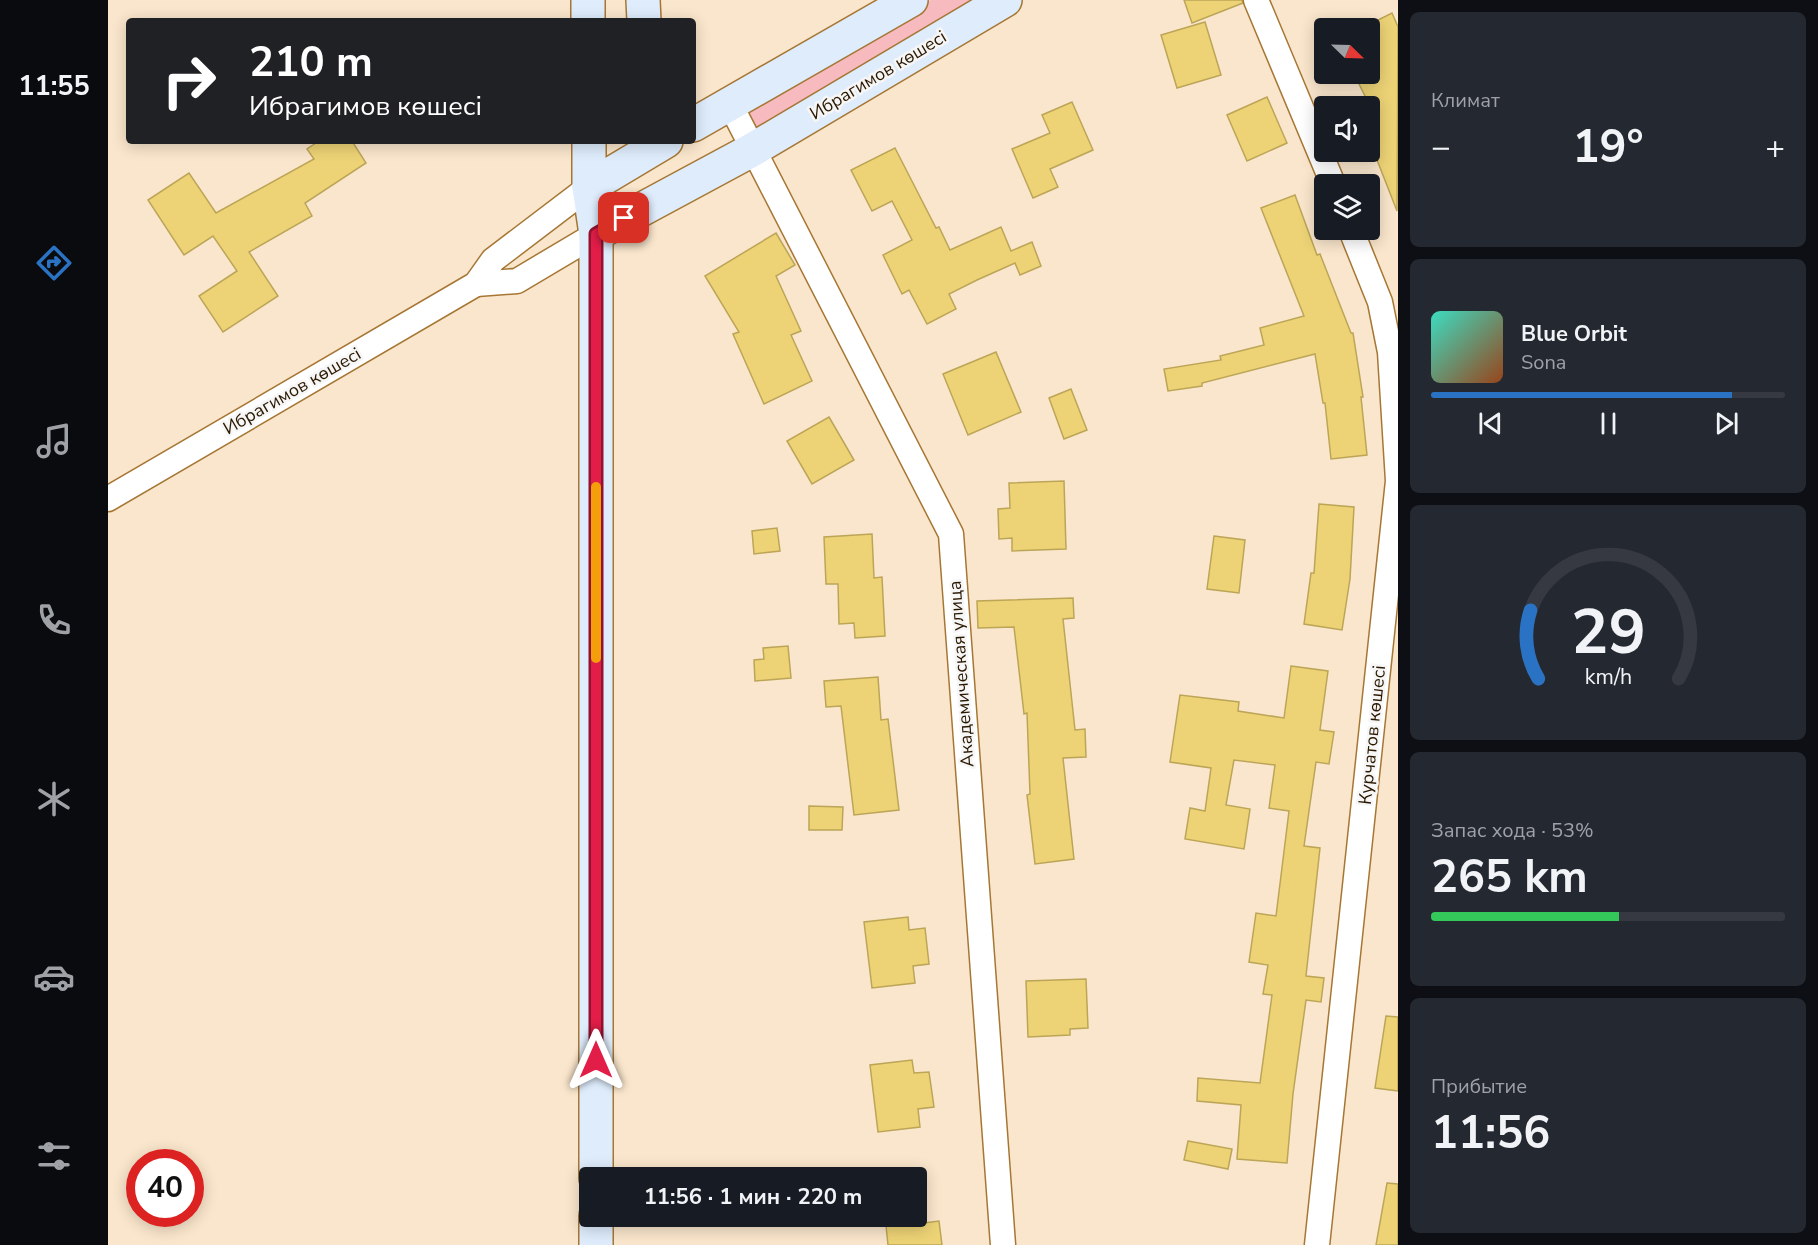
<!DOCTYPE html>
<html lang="ru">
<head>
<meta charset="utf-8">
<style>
	body { margin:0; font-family:"Nunito Sans",sans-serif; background:#242831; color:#f1f3f6; height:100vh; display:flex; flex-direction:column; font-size:22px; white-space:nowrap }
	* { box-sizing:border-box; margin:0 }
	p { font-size:20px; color:#9ea1a6 }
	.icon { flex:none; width:33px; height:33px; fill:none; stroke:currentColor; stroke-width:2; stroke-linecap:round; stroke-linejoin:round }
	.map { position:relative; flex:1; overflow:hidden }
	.panel { display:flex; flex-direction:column; gap:12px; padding:12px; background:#0d0f14; width:420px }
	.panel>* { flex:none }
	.hud { position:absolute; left:18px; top:18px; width:570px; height:126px; border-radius:6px; box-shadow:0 3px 15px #0003; background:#202124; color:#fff; overflow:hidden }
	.needle { width:39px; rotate:113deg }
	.controls { position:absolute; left:1206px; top:18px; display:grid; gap:12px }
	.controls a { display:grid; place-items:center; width:66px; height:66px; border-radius:6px; background:#171b24; box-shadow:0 3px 15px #0003; font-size:30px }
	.speed { position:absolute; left:18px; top:1149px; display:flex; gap:12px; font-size:30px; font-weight:700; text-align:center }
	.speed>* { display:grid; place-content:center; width:78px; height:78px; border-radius:50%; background:#171b24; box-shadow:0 3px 15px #0003; line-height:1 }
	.speed .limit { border:9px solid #d22; background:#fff; color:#111 }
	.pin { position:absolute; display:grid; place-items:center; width:51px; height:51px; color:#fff; margin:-26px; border-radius:12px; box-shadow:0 3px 9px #0006 }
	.me { position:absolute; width:66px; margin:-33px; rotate:0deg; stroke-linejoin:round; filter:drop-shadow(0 0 4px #0008) }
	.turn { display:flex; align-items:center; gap:21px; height:126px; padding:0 24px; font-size:27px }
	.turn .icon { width:78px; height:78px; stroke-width:2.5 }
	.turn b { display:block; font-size:42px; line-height:51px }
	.big { font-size:45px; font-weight:700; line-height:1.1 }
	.panel .tile { flex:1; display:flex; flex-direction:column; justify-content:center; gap:9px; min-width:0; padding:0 21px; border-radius:9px; background:#242831 }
	.panel .dial { align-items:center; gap:0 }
	.dial svg { height:156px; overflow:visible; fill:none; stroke:#363941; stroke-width:7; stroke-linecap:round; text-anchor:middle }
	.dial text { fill:#f1f3f6; stroke:none }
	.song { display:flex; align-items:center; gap:18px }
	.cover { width:72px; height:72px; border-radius:9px; background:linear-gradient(135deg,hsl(170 70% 55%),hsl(20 70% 35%)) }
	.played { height:6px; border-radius:3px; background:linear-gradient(90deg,#2a73c4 85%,#363941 85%) }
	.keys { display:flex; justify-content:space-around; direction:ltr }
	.heat { display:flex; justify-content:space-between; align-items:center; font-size:33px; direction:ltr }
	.charge { height:9px; border-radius:4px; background:linear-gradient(90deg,#34c759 53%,#363941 0) }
	.trip { position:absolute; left:471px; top:1167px; width:348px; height:60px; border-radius:6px; background:#171b24; box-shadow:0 3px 15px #0003; font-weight:700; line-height:60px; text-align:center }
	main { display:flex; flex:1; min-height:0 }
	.tabs { display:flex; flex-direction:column; width:108px; justify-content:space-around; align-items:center; background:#090b0e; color:#9ea1a6 }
	.tabs .icon { width:42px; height:42px }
	.tabs .active { color:#2a73c4 }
	.tabs b { font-size:27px; color:#f1f3f6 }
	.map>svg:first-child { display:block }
</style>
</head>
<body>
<main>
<nav class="tabs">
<b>11:55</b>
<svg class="icon active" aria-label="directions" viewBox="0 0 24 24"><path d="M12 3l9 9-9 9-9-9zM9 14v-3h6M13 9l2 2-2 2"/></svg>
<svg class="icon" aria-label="music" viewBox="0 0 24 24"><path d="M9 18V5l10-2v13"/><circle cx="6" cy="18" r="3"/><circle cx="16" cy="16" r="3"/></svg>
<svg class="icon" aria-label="phone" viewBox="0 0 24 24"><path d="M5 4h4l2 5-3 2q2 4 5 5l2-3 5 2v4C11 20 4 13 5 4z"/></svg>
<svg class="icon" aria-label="climate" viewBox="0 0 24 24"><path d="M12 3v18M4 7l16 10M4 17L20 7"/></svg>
<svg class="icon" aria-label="car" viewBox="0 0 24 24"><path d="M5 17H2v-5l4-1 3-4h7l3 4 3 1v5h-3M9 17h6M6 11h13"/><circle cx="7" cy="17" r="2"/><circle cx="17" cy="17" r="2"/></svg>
<svg class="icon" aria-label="filters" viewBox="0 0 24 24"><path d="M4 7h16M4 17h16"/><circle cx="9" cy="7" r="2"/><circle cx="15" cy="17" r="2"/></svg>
</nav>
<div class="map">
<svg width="1290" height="1245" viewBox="0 0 1290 1245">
	<rect width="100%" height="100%" fill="#fae6cc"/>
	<path fill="#f6babf" d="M823,0H889L645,146L629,118Z"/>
	<g fill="#edd376" stroke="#bca557" stroke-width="1.5">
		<path d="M1076,0H1134L1135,3L1084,23Z"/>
		<path d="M1284,13L1290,27L1289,211L1262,142V106L1246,74H1262V24Z"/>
		<path d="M1097,22L1113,75L1069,88L1053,35Z"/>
		<path d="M1159,97L1179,143L1139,161L1119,115Z"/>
		<path d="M964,102L985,150L942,169L950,187L925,198L904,149L942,133L934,115Z"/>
		<path d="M211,141H244L258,163L197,203L204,216L141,252L170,296L115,332L91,296L129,271L105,236L76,255L40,200L81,173L108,213L206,159L199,149Z"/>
		<path d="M787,148L828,228L831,227L842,250L893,227L903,251L924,242L933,266L912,275L907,263L869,280L841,294L848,309L819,324L801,290L794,294L775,255L804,240L784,201L764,211L743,170Z"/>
		<path d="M1187,195L1209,255L1212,254L1243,333H1245L1255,397H1253L1259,455L1223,459L1217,403H1215L1207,354L1094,383V386L1060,391L1056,369L1113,360L1112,356L1156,345L1152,328L1196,316L1153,208Z"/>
		<path d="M668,233L687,265L668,276L693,331L683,335L704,381L656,404L625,334L631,332L597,276Z"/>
		<path d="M888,352L913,412L860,435L835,374Z"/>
		<path d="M963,389L979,430L956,439L941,398Z"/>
		<path d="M721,417L746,460L704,484L679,441Z"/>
		<path d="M956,481L958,549L904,551V538L891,539L890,509L902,508L901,483Z"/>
		<path d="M1211,504L1246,507L1242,579L1234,630L1196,624L1203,573H1206Z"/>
		<path d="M669,528L672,551L646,554L644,531Z"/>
		<path d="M764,534L766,578L774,577L777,636L747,638L746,623L731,624L730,584H718L716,537Z"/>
		<path d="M1106,536L1137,540L1131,593L1099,589Z"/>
		<path d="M965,598L966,618L955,619L967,730L977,729L978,757L955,758L966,859L927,864L919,795L922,794L919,713L916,714L906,627L870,628L869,601Z"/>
		<path d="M680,646L683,678L647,681L646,660L656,659L655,648Z"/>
		<path d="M1183,666L1220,671L1212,730L1226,732L1221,764L1208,762L1196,846L1212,848L1198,976L1216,978L1213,1002L1198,1000L1185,1094L1179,1163L1129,1159L1133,1105L1089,1101L1090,1078L1152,1083L1164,995L1155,994L1160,965L1141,962L1148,913L1168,916L1181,811L1161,808L1167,765L1126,760L1118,805L1142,809L1136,849L1077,839L1082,808L1097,811L1103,768L1062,762L1072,695L1131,702L1130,711L1176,718Z"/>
		<path d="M770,677L773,720L780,719L791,810L746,815L733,706L718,707L716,681Z"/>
		<path d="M701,806L735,807L734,830H701Z"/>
		<path d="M800,917L801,930L817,928L821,964L805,966L807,983L764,988L756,922Z"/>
		<path d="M978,979L980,1028L962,1029V1035L920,1037L918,981Z"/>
		<path d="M1278,1016L1290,1017V1091L1267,1088Z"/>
		<path d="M804,1060L806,1073L821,1072L826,1107L810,1109L812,1127L770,1132L762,1065Z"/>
		<path d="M1080,1141L1124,1149L1120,1169L1076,1160Z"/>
		<path d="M1279,1183L1290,1184V1245H1268Z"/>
		<path d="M777,1216H816V1223L831,1221L834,1245H780Z"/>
	</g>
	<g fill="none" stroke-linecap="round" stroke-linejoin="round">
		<defs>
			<g id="street">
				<path d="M1148,0L1225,184"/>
				<path d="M622,104L843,534L895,1245"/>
				<path d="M368,284L409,281L488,234"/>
				<path d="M0,499L368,284L385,260L481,187"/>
				<path d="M1209,1245L1290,481L1282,352L1272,302L1243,230"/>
			</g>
			<g id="secondary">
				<path d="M480,0V21"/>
				<path d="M535,0L536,21"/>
				<path d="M585,125L803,0"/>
				<path d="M481,141V187L488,234V1178"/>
				<path d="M481,187L558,141"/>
				<path d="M488,234L644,150L897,0"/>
				<path d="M488,1245V1216"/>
			</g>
		</defs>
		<use href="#street" stroke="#a67734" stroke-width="27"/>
		<use href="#secondary" stroke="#a67734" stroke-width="36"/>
		<use href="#street" stroke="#fff" stroke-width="24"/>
		<use href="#secondary" stroke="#deecfc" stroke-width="33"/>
	</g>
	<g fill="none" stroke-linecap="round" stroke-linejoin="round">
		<defs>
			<path id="route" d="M488,1060V234L516,218"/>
		</defs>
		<use href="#route" stroke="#92132f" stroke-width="15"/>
		<use href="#route" stroke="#e11d48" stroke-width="10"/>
		<path stroke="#f59e0b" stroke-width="10" d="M488,487V658"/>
	</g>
	<g text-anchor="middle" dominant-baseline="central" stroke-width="5" stroke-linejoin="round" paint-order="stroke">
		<g font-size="18" fill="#2b1800" stroke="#f6f6f6">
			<text transform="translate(770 75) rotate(-31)">Ибрагимов көшесі</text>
			<text transform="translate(184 391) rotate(-30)">Ибрагимов көшесі</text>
			<text transform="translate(853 674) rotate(-94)">Академическая улица</text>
			<text transform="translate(1264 735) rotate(-84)">Курчатов көшесі</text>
		</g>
	</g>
</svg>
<div class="controls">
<a><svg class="needle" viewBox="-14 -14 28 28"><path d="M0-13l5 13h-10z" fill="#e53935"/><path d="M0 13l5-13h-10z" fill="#9ea1a6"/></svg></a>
<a><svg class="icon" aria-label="sound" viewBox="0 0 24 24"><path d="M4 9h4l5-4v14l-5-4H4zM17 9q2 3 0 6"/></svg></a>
<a><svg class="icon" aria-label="layers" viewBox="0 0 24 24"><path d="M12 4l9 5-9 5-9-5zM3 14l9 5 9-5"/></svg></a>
</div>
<div class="speed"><div class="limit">40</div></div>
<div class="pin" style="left:516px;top:218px;background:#d93025"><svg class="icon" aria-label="arrive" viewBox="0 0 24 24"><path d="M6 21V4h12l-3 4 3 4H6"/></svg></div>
<svg class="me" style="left:488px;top:1060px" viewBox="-20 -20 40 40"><path d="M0-17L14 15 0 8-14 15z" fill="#e11d48" stroke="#fff" stroke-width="4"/></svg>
<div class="trip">11:56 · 1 мин · 220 m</div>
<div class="hud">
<div class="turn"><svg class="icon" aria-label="right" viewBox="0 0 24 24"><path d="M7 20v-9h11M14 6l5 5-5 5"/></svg><div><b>210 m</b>Ибрагимов көшесі</div></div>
</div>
</div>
<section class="panel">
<div class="tile"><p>Климат</p>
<div class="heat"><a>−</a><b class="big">19°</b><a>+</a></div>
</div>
<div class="tile">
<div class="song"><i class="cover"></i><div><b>Blue Orbit</b><p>Sona</p></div></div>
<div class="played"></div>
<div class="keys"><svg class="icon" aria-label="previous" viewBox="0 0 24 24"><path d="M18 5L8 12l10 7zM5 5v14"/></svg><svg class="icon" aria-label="pause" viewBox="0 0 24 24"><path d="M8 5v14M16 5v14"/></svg><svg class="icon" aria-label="next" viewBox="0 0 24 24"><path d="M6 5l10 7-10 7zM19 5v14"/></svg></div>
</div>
<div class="tile dial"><svg viewBox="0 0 100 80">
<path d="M14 69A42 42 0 1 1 86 69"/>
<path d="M14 69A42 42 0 0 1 10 34" stroke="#2a73c4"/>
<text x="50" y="56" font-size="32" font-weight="700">29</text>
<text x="50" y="72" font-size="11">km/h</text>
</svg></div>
<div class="tile"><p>Запас хода · 53%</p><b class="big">265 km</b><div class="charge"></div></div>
<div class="tile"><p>Прибытие</p><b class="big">11:56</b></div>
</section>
</main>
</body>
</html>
